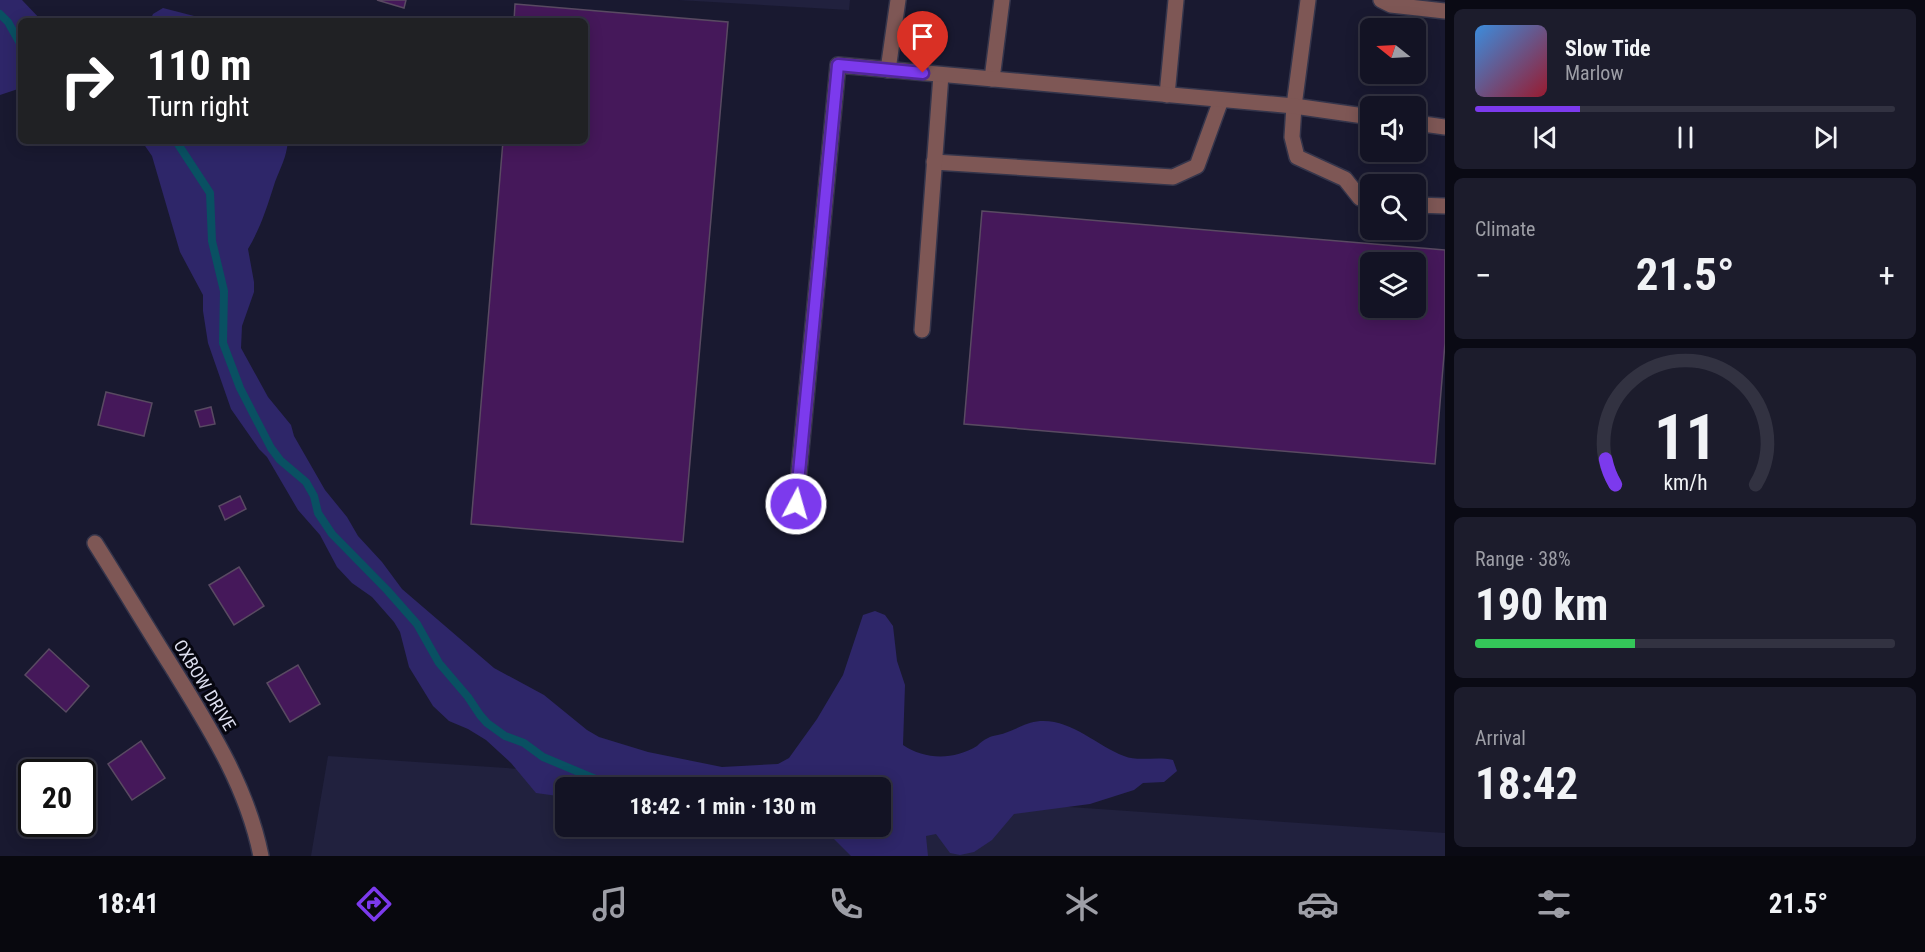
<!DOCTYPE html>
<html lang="en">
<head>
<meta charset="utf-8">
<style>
	body { margin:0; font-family:"Roboto Condensed",sans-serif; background:#1c1c2c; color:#f1f3f6; height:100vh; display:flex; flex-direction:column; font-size:22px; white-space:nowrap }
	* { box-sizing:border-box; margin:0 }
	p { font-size:20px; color:#9d9ea6 }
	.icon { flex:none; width:33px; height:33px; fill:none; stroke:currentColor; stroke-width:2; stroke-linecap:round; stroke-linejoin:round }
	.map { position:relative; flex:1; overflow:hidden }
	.sheet { display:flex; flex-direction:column; gap:9px; padding:9px; background:#0a0a14; width:480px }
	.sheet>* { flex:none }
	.top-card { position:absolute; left:18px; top:18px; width:570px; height:126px; border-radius:9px; box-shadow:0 3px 15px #0003,0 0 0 2px #323241; background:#202124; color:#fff; overflow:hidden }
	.needle { width:39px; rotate:288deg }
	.tools { position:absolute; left:1360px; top:18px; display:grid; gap:12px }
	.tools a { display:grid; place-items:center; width:66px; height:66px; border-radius:9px; background:#131324; box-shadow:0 3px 15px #0003,0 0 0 2px #323241; font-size:30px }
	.speed { position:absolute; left:18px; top:759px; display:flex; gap:12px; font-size:30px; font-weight:700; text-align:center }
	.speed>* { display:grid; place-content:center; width:78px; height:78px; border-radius:50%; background:#131324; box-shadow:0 3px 15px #0003,0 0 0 2px #323241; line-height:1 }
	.speed .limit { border:3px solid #111; border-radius:9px; background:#fff; color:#111 }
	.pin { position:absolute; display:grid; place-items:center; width:51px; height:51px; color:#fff; margin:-62px -26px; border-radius:50% 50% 50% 0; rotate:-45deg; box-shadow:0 0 6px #0007 }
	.pin .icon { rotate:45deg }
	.me { position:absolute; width:66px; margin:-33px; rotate:6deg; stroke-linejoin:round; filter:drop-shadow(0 0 4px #0008) }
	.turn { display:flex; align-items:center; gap:21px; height:126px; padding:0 30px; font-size:27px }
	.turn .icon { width:78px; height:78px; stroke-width:2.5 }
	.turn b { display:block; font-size:42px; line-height:51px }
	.big { font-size:45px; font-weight:700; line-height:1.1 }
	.sheet .tile { flex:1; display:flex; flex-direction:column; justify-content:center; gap:9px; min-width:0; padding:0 21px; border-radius:9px; background:#1c1c2c }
	.sheet .dial { align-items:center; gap:0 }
	.dial svg { height:156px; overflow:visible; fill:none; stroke:#323241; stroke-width:7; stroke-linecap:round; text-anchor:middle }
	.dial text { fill:#f1f3f6; stroke:none }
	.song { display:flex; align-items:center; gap:18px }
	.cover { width:72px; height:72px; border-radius:9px; background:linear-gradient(135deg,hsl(210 70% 55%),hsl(350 70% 35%)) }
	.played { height:6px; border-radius:3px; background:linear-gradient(90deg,#7c3aed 25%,#323241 25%) }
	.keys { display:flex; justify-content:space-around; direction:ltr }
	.heat { display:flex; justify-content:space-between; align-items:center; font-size:33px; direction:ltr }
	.charge { height:9px; border-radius:4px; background:linear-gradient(90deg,#34c759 38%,#323241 0) }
	.trip { position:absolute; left:555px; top:777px; width:336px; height:60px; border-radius:9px; background:#131324; box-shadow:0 3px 15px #0003,0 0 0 2px #323241; font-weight:700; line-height:60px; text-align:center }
	.menu { display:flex; height:96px; justify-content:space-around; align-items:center; background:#08080e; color:#9d9ea6 }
	.menu .icon { width:42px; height:42px }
	.menu .current { color:#7c3aed }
	.menu b { font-size:27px; color:#f1f3f6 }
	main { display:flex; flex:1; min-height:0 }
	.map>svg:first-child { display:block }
</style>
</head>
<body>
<main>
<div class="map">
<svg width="1445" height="856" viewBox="0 0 1445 856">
	<rect width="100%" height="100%" fill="#191930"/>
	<g fill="#21213e">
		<path d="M678,0H850L849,10Z"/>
		<path d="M328,756L784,787L566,788V826H880L881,794L1445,833V856H311Z"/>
	</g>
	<g fill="#2e2669">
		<path d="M0,0H22L42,21H21V88L0,95Z"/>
		<path d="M163,8L198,17L203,21H150L153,14Z"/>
		<path d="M137,141H288C286,159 281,166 275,182C267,207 261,227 248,249L254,282V292L242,326L241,348L268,397L291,425L294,436L325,490L347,517L358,536L382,562L402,589L494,668L544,695L587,730L599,737L648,752L722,767L778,764L789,758L817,719L843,675L863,615L875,611L885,615L893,626L897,661L905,685L903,745C925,760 954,760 977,746C980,743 983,740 988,738C993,735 1000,735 1005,733C1017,729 1027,722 1040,721C1071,719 1096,745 1124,756C1138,762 1157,756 1173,760L1177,771L1164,782L1143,783L1134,790L1090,804L1014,814L992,840L974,852L960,855L950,853L936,834L926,836L928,856H851L826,831L815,827L880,826V788H566L565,797L536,793L511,763L486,740L468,729L449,721L433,706L409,667L400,632L394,622L372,597L352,583L337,567L320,535L298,510L267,457L259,449L231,409L208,343L203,311V295L180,252L152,156L143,143Z"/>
	</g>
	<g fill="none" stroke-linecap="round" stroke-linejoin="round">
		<g stroke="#095062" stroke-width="8">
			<path d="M0,14L8,22L21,45"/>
			<path d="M176,141L210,193L212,241L224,291L223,343L240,388L271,448L280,460L306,482L314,496L318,513L332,534L387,590L417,624L439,663L468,697L480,715L487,723L505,736L524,743L543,757L617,788"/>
		</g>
	</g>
	<g fill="#45185a" stroke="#594a62" stroke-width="1.5" fill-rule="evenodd">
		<path d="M377,0H406L404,8Z"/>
		<path d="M515,4L728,22L683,542L471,524L503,141H585V21H514Z"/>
		<path d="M982,211L1445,250V343L1435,464L964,424ZM1371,262H1416V308H1371Z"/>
		<path d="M106,392L152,403L144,436L98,425Z"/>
		<path d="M211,407L215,424L200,427L195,411Z"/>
		<path d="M240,496L246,509L225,520L219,506Z"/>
		<path d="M239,567L264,606L234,625L209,585Z"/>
		<path d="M49,649L89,686L66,712L25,675Z"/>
		<path d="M298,665L320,704L290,722L267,683Z"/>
		<path d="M141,741L165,778L132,800L108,764Z"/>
	</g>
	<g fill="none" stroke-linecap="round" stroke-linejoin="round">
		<defs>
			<g id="minor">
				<path d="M1308,0L1294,106L1292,137L1297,157L1345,179L1360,198L1371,200"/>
				<path d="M1381,0L1391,5L1445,11"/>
				<path d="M888,70L898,0"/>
				<path d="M992,79L1002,0"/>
				<path d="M1167,95L1176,0"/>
				<path d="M1416,123L1445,127"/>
				<path d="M934,162L1173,177L1197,166L1221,100"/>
				<path d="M1416,205L1445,206"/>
				<path d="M922,330L941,75"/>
				<path d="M796,503L838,65L1294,106L1371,117"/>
				<path d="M95,543C121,584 146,626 172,667C209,727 247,786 261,856"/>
			</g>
		</defs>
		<use href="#minor" stroke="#35354b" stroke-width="18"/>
		<use href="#minor" stroke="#7e5755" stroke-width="15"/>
	</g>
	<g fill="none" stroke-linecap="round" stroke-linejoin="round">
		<defs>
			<path id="route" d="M796,504L838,65L923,73"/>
		</defs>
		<use href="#route" stroke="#51269a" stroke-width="15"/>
		<use href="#route" stroke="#7c3aed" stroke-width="10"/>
	</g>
	<g text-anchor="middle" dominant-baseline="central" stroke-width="6" stroke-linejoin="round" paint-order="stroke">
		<g font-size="18" fill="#dedfef" stroke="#06060f">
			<text transform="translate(205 685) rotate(59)">OXBOW DRIVE</text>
		</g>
	</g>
</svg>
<div class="tools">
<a><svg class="needle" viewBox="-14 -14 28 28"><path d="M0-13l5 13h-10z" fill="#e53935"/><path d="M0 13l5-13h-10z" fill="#9d9ea6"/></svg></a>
<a><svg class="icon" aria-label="sound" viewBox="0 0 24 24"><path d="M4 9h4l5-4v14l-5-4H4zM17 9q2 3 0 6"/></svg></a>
<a><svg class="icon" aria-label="search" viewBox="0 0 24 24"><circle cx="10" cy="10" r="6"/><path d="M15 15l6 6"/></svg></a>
<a><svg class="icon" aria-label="layers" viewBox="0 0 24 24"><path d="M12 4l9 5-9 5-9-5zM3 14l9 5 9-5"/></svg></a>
</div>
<div class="speed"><div class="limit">20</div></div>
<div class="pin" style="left:923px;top:73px;background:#d93025"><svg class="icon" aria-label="arrive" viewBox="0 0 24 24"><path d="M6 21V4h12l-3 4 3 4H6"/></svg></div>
<svg class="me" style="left:796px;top:504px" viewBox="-20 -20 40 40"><circle r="17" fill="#7c3aed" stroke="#fff" stroke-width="3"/><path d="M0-11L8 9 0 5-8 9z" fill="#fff"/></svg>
<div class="trip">18:42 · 1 min · 130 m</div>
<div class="top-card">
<div class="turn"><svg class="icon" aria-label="right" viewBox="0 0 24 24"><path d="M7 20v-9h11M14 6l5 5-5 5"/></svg><div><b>110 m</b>Turn right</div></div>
</div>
</div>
<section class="sheet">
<div class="tile">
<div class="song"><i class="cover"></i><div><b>Slow Tide</b><p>Marlow</p></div></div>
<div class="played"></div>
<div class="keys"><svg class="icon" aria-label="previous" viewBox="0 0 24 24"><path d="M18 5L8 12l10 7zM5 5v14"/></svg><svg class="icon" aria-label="pause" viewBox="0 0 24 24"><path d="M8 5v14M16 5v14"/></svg><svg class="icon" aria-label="next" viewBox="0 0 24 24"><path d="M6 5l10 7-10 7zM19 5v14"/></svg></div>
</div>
<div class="tile"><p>Climate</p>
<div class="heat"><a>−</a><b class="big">21.5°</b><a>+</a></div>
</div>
<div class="tile dial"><svg viewBox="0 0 100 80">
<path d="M14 69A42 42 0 1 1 86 69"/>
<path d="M14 69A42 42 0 0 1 9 56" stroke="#7c3aed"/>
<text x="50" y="56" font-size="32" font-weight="700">11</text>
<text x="50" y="72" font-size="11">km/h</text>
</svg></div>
<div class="tile"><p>Range · 38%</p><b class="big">190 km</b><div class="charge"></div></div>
<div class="tile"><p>Arrival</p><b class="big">18:42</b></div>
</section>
</main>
<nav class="menu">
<b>18:41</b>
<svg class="icon current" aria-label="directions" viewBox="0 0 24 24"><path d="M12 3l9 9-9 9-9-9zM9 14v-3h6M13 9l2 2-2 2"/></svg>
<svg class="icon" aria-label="music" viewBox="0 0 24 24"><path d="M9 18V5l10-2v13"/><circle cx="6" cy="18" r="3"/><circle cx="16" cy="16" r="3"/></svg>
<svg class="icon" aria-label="phone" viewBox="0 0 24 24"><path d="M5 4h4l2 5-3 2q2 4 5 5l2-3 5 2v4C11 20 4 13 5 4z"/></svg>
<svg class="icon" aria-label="climate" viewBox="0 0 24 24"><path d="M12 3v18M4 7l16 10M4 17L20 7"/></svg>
<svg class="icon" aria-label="car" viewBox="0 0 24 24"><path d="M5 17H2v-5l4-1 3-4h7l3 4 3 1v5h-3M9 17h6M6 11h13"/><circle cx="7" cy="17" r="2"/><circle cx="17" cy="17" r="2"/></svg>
<svg class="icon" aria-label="filters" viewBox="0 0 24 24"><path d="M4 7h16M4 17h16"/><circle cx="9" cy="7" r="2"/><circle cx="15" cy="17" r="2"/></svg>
<b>21.5°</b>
</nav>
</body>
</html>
